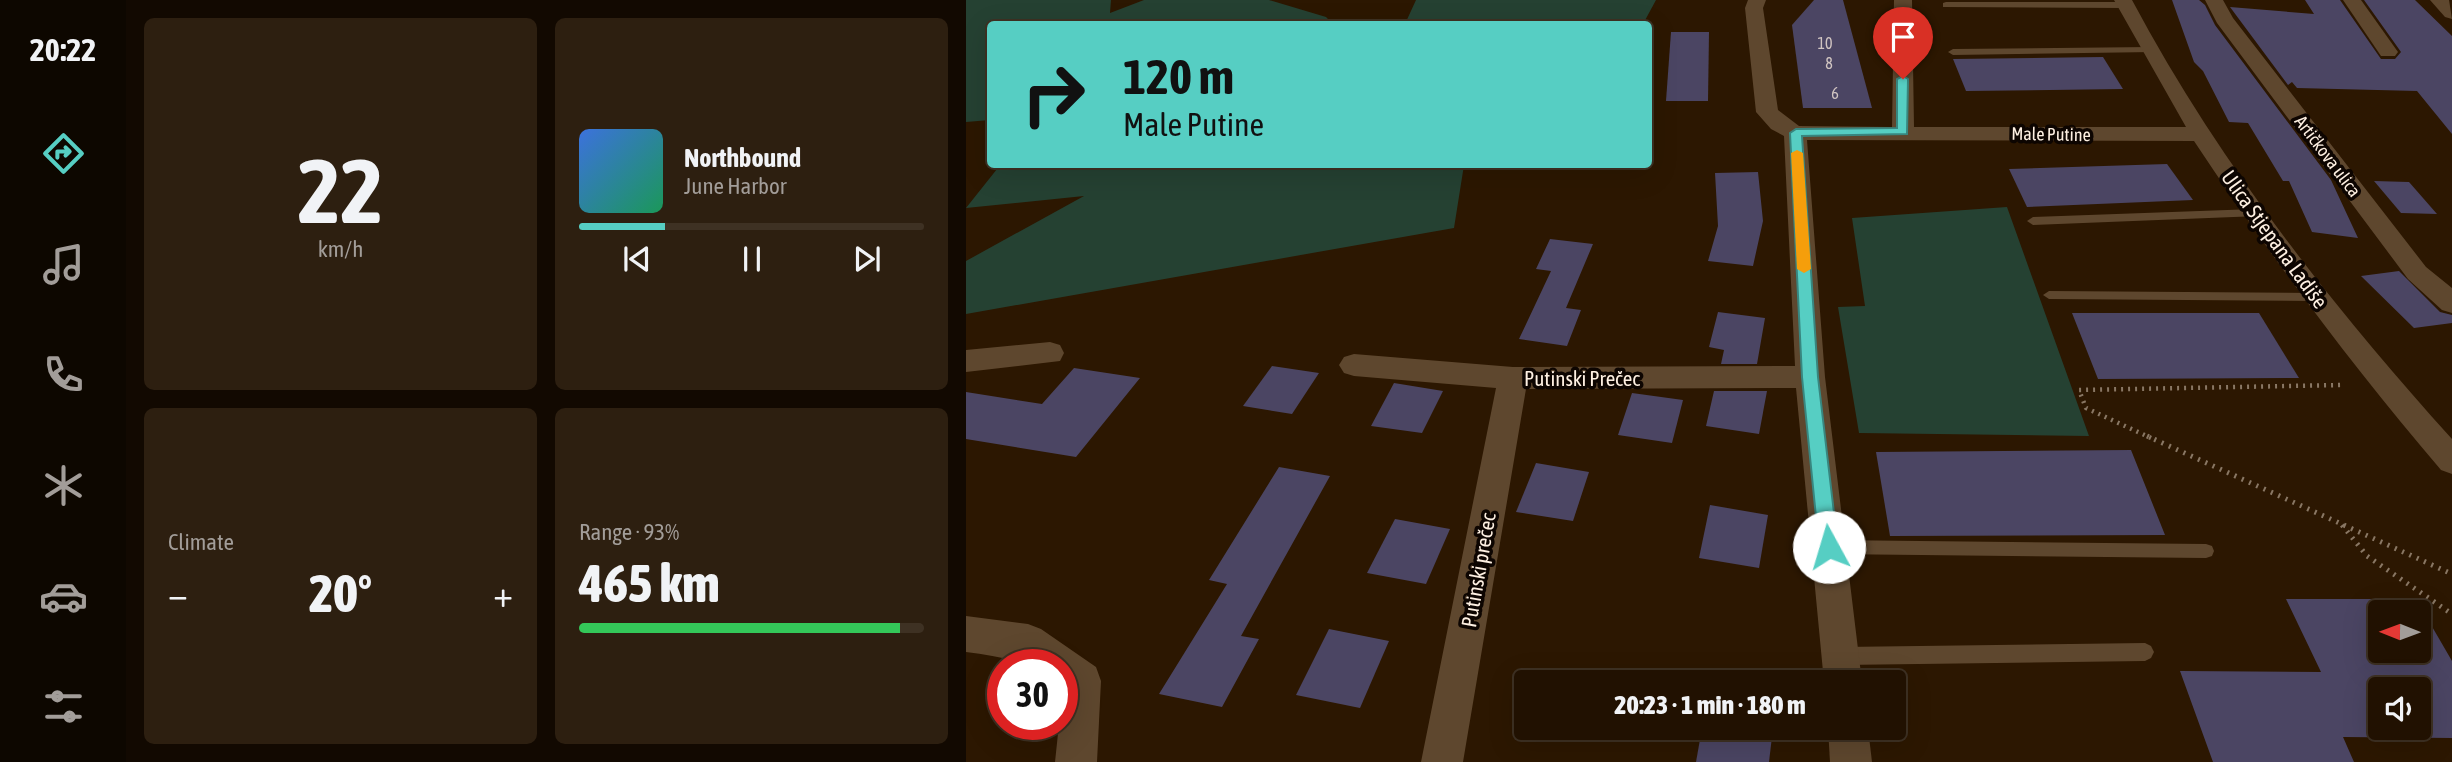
<!DOCTYPE html>
<html lang="en">
<head>
<meta charset="utf-8">
<style>
	body { margin:0; font-family:"Asap Condensed",sans-serif; background:#2d1f10; color:#f1f3f6; height:100vh; display:flex; flex-direction:column; font-size:26px; white-space:nowrap }
	* { box-sizing:border-box; margin:0 }
	p { font-size:23px; color:#a29d99 }
	.icon { flex:none; width:38px; height:38px; fill:none; stroke:currentColor; stroke-width:2; stroke-linecap:round; stroke-linejoin:round }
	.map { position:relative; flex:1; overflow:hidden }
	.details { display:flex; flex-direction:column; gap:18px; padding:18px; background:#120901; width:840px }
	.details>* { flex:none }
	.hud { position:absolute; left:21px; top:21px; width:665px; height:147px; border-radius:7px; box-shadow:0 7px 28px #0002,0 0 0 2px #3e3123; background:#56cec3; color:#111; overflow:hidden }
	.needle { width:46px; rotate:271deg }
	.buttons { position:absolute; left:1402px; top:600px; display:grid; gap:14px }
	.buttons a { display:grid; place-items:center; width:63px; height:63px; border-radius:7px; background:#211101; box-shadow:0 7px 28px #0002,0 0 0 2px #3e3123; font-size:35px }
	.speed { position:absolute; left:21px; top:649px; display:flex; gap:14px; font-size:35px; font-weight:700; text-align:center }
	.speed>* { display:grid; place-content:center; width:91px; height:91px; border-radius:50%; background:#211101; box-shadow:0 7px 28px #0002,0 0 0 2px #3e3123; line-height:1 }
	.speed .limit { border:10px solid #d22; background:#fff; color:#111 }
	.pin { position:absolute; display:grid; place-items:center; width:60px; height:60px; color:#fff; margin:-72px -30px; border-radius:50% 50% 50% 0; rotate:-45deg; box-shadow:0 0 7px #0007 }
	.pin .icon { rotate:45deg }
	.me { position:absolute; width:77px; margin:-38px; rotate:354deg; stroke-linejoin:round; filter:drop-shadow(0 0 5px #0008) }
	.turn { display:flex; align-items:center; gap:24px; height:147px; padding:0 21px; font-size:32px }
	.turn .icon { width:91px; height:91px; stroke-width:2.5 }
	.turn b { display:block; font-size:49px; line-height:60px }
	.big { font-size:52px; font-weight:800; line-height:1.1 }
	.details .widget { flex:1; display:flex; flex-direction:column; justify-content:center; gap:10px; min-width:0; padding:0 24px; border-radius:10px; background:#2d1f10 }
	.details .dial { align-items:center; gap:0 }
	.dial b { font-size:91px; line-height:1 }
	.song { display:flex; align-items:center; gap:21px }
	.cover { width:84px; height:84px; border-radius:10px; background:linear-gradient(135deg,hsl(220 70% 55%),hsl(150 70% 35%)) }
	.played { height:7px; border-radius:4px; background:linear-gradient(90deg,#56cec3 25%,#3e3123 25%) }
	.keys { display:flex; justify-content:space-around; direction:ltr }
	.heat { display:flex; justify-content:space-between; align-items:center; font-size:38px; direction:ltr }
	.charge { height:10px; border-radius:5px; background:linear-gradient(90deg,#34c759 93%,#3e3123 0) }
	.details .tiles { flex:1; display:grid; gap:18px; grid-template-columns:repeat(2,1fr) }
	.trip { position:absolute; left:548px; top:670px; width:392px; height:70px; border-radius:7px; background:#211101; box-shadow:0 7px 28px #0002,0 0 0 2px #3e3123; font-weight:800; line-height:70px; text-align:center }
	main { display:flex; flex:1; min-height:0 }
	.menu { display:flex; flex-direction:column; width:126px; justify-content:space-around; align-items:center; background:#0d0700; color:#a29d99 }
	.menu .icon { width:49px; height:49px }
	.menu .current { color:#56cec3 }
	.menu b { font-size:32px; color:#f1f3f6 }
	.map>svg:first-child { display:block }
</style>
</head>
<body>
<main>
<nav class="menu">
<b>20:22</b>
<svg class="icon current" aria-label="directions" viewBox="0 0 24 24"><path d="M12 3l9 9-9 9-9-9zM9 14v-3h6M13 9l2 2-2 2"/></svg>
<svg class="icon" aria-label="music" viewBox="0 0 24 24"><path d="M9 18V5l10-2v13"/><circle cx="6" cy="18" r="3"/><circle cx="16" cy="16" r="3"/></svg>
<svg class="icon" aria-label="phone" viewBox="0 0 24 24"><path d="M5 4h4l2 5-3 2q2 4 5 5l2-3 5 2v4C11 20 4 13 5 4z"/></svg>
<svg class="icon" aria-label="climate" viewBox="0 0 24 24"><path d="M12 3v18M4 7l16 10M4 17L20 7"/></svg>
<svg class="icon" aria-label="car" viewBox="0 0 24 24"><path d="M5 17H2v-5l4-1 3-4h7l3 4 3 1v5h-3M9 17h6M6 11h13"/><circle cx="7" cy="17" r="2"/><circle cx="17" cy="17" r="2"/></svg>
<svg class="icon" aria-label="filters" viewBox="0 0 24 24"><path d="M4 7h16M4 17h16"/><circle cx="9" cy="7" r="2"/><circle cx="15" cy="17" r="2"/></svg>
</nav>
<section class="details">
<div class="tiles">
<div class="widget dial"><b>22</b><p>km/h</p></div>
<div class="widget">
<div class="song"><i class="cover"></i><div><b>Northbound</b><p>June Harbor</p></div></div>
<div class="played"></div>
<div class="keys"><svg class="icon" aria-label="previous" viewBox="0 0 24 24"><path d="M18 5L8 12l10 7zM5 5v14"/></svg><svg class="icon" aria-label="pause" viewBox="0 0 24 24"><path d="M8 5v14M16 5v14"/></svg><svg class="icon" aria-label="next" viewBox="0 0 24 24"><path d="M6 5l10 7-10 7zM19 5v14"/></svg></div>
</div>
<div class="widget"><p>Climate</p>
<div class="heat"><a>−</a><b class="big">20°</b><a>+</a></div>
</div>
<div class="widget"><p>Range · 93%</p><b class="big">465 km</b><div class="charge"></div></div>
</div>
</section>
<div class="map">
<svg width="1486" height="762" viewBox="0 0 1486 762">
	<rect width="100%" height="100%" fill="#2c1701"/>
	<g fill="#254132">
		<path d="M0,0H145L144,13L178,0H303L360,17L367,24H439L450,0H690L677,24H24V120L0,122Z"/>
		<path d="M35,164H498V165L488,228L0,314V261L118,196L0,208Z"/>
		<path d="M1041,207L1123,436L893,433L872,307L899,306L886,218Z"/>
	</g>
	<g fill="#4b4563" fill-rule="evenodd">
		<path d="M848,0H877L906,108H837L826,25Z"/>
		<path d="M1206,0H1233L1239,5L1249,25L1365,180L1392,238L1346,232L1323,181H1317L1282,123L1263,122L1237,71L1228,62Z"/>
		<path d="M1339,0H1374L1415,59H1429L1435,52L1398,0H1449L1486,36V134L1451,91L1331,88L1326,82L1322,85L1264,7L1348,14Z"/>
		<path d="M705,32H743L742,101H700Z"/>
		<path d="M1137,57L1157,89L1000,91L987,59Z"/>
		<path d="M1201,164L1227,200L1061,207L1043,169Z"/>
		<path d="M792,172L797,221L787,266L742,261L752,226L749,173Z"/>
		<path d="M1408,181L1443,182L1471,214L1435,213Z"/>
		<path d="M584,239L627,244L600,308L615,310L601,346L553,339L585,271L570,269Z"/>
		<path d="M1433,271L1474,312L1486,315V323L1448,328L1395,276Z"/>
		<path d="M752,312L799,318L791,364H755L758,350L743,347Z"/>
		<path d="M1106,313H1293L1333,378L1132,379Z"/>
		<path d="M306,366L353,373L326,414L277,406Z"/>
		<path d="M108,368L174,378L110,457L0,439V392L76,404Z"/>
		<path d="M428,383L477,391L456,433L405,426Z"/>
		<path d="M748,391H801L793,434L740,426Z"/>
		<path d="M666,393L717,400L706,443L652,435Z"/>
		<path d="M1165,450L1199,535L924,536L910,452Z"/>
		<path d="M570,463L623,472L607,521L550,512Z"/>
		<path d="M313,467L364,476L275,636L293,639L256,707L193,694L261,584L243,580Z"/>
		<path d="M744,505L802,515L793,568L733,558Z"/>
		<path d="M429,519L484,529L460,584L401,573Z"/>
		<path d="M1320,599H1450L1486,661V738L1377,737L1388,762H1247L1214,671L1355,672ZM1414,612H1452V651H1414ZM1414,690H1452V728H1414Z"/>
		<path d="M363,629L423,641L394,708L330,695Z"/>
		<path d="M736,728H807L803,762H730Z"/>
	</g>
	<g fill="none" stroke-linecap="round" stroke-linejoin="round">
		<path stroke="#897764" stroke-width="4.5" stroke-dasharray="2 5" stroke-linecap="butt" d="M1185,438L1120,408L1113,390L1375,385"/>
		<g stroke="#897764" stroke-width="5" stroke-dasharray="2 6" stroke-linecap="butt">
			<path d="M1181,436L1486,574"/>
			<path d="M1376,525L1401,556L1486,614"/>
		</g>
		<g fill="#5e472e" fill-rule="evenodd">
			<path d="M980,2H1160L1164,5L1160,8L977,7V3Z"/>
			<path d="M1185,47L1190,50L1188,52L987,55L982,52L987,49Z"/>
			<path d="M1289,209L1293,210V216L1067,225L1061,221L1067,217Z"/>
			<path d="M1083,291L1348,293L1354,297L1348,301L1083,299L1077,295Z"/>
			<path d="M863,540L1240,544L1246,546L1248,551L1246,556L1240,558L863,554L857,552L855,547L857,542Z"/>
			<path d="M1179,643L1185,646L1188,652L1185,658L1179,661L876,665L870,662L867,656L870,650L876,647Z"/>
		</g>
		<g fill="#5e472e" fill-rule="evenodd">
			<path d="M782,0H800L797,8L812,110L833,126L926,127L928,0H946L948,127H1220L1148,0H1166C1251,160 1365,305 1486,439V474L1475,470C1386,366 1304,256 1228,141L841,140L859,377L896,682H858L830,388L560,389L497,762H455L530,388L388,376L378,373L373,365L378,357L388,354L547,367L829,366L818,136L805,129L790,112L779,8Z"/>
			<path d="M1239,0H1257L1267,18L1460,267L1486,288V313L1476,310L1442,279L1251,23Z"/>
			<path d="M1377,0H1395L1432,52L1429,56H1415Z"/>
			<path d="M1464,0H1483L1486,19L1479,17Z"/>
			<path d="M84,342L94,345L98,353L94,361L0,372V350Z"/>
			<path d="M0,616L62,624L75,629L130,667L135,681L131,762H89L93,724H96V665C63,665 33,656 0,652Z"/>
			<path d="M862,728H902L906,762H864Z"/>
		</g>
	</g>
	<path fill="#56cec3" stroke="#38867f" stroke-width="2" d="M937,76L942,79L941,134L836,136L852,377L872,547L869,553L863,556L856,553L853,547L836,377L824,133L830,129L931,128V79Z"/>
	<path fill="#f59e0b" d="M831,150L837,153L845,269L838,273L831,269L825,153Z"/>
	<g text-anchor="middle" dominant-baseline="central" stroke-width="7" stroke-linejoin="round" paint-order="stroke">
		<g font-size="16" fill="#d1c5c2">
			<text x="859" y="43">10</text>
			<text x="863" y="63">8</text>
			<text x="869" y="93">6</text>
		</g>
		<g font-size="18" fill="#fef0e2" stroke="#0d0501">
			<text transform="translate(1085 134) rotate(1)">Male Putine</text>
			<text transform="translate(1362 156) rotate(53)">Artičkova ulica</text>
		</g>
		<g font-size="21" fill="#fef0e2" stroke="#0d0501">
			<text transform="translate(1309 239) rotate(54)">Ulica Stjepana Ladiše</text>
			<text x="616" y="378">Putinski Prečec</text>
			<text transform="translate(512 570) rotate(-80)">Putinski prečec</text>
		</g>
	</g>
</svg>
<div class="buttons">
<a><svg class="needle" viewBox="-14 -14 28 28"><path d="M0-13l5 13h-10z" fill="#e53935"/><path d="M0 13l5-13h-10z" fill="#a29d99"/></svg></a>
<a><svg class="icon" aria-label="sound" viewBox="0 0 24 24"><path d="M4 9h4l5-4v14l-5-4H4zM17 9q2 3 0 6"/></svg></a>
</div>
<div class="speed"><div class="limit">30</div></div>
<div class="pin" style="left:937px;top:79px;background:#d93025"><svg class="icon" aria-label="arrive" viewBox="0 0 24 24"><path d="M6 21V4h12l-3 4 3 4H6"/></svg></div>
<svg class="me" style="left:863px;top:547px" viewBox="-20 -20 40 40"><circle r="19" fill="#fff"/><path d="M0-13L10 11 0 6-10 11z" fill="#56cec3"/></svg>
<div class="trip">20:23 · 1 min · 180 m</div>
<div class="hud">
<div class="turn"><svg class="icon" aria-label="right" viewBox="0 0 24 24"><path d="M7 20v-9h11M14 6l5 5-5 5"/></svg><div><b>120 m</b>Male Putine</div></div>
</div>
</div>
</main>
</body>
</html>
